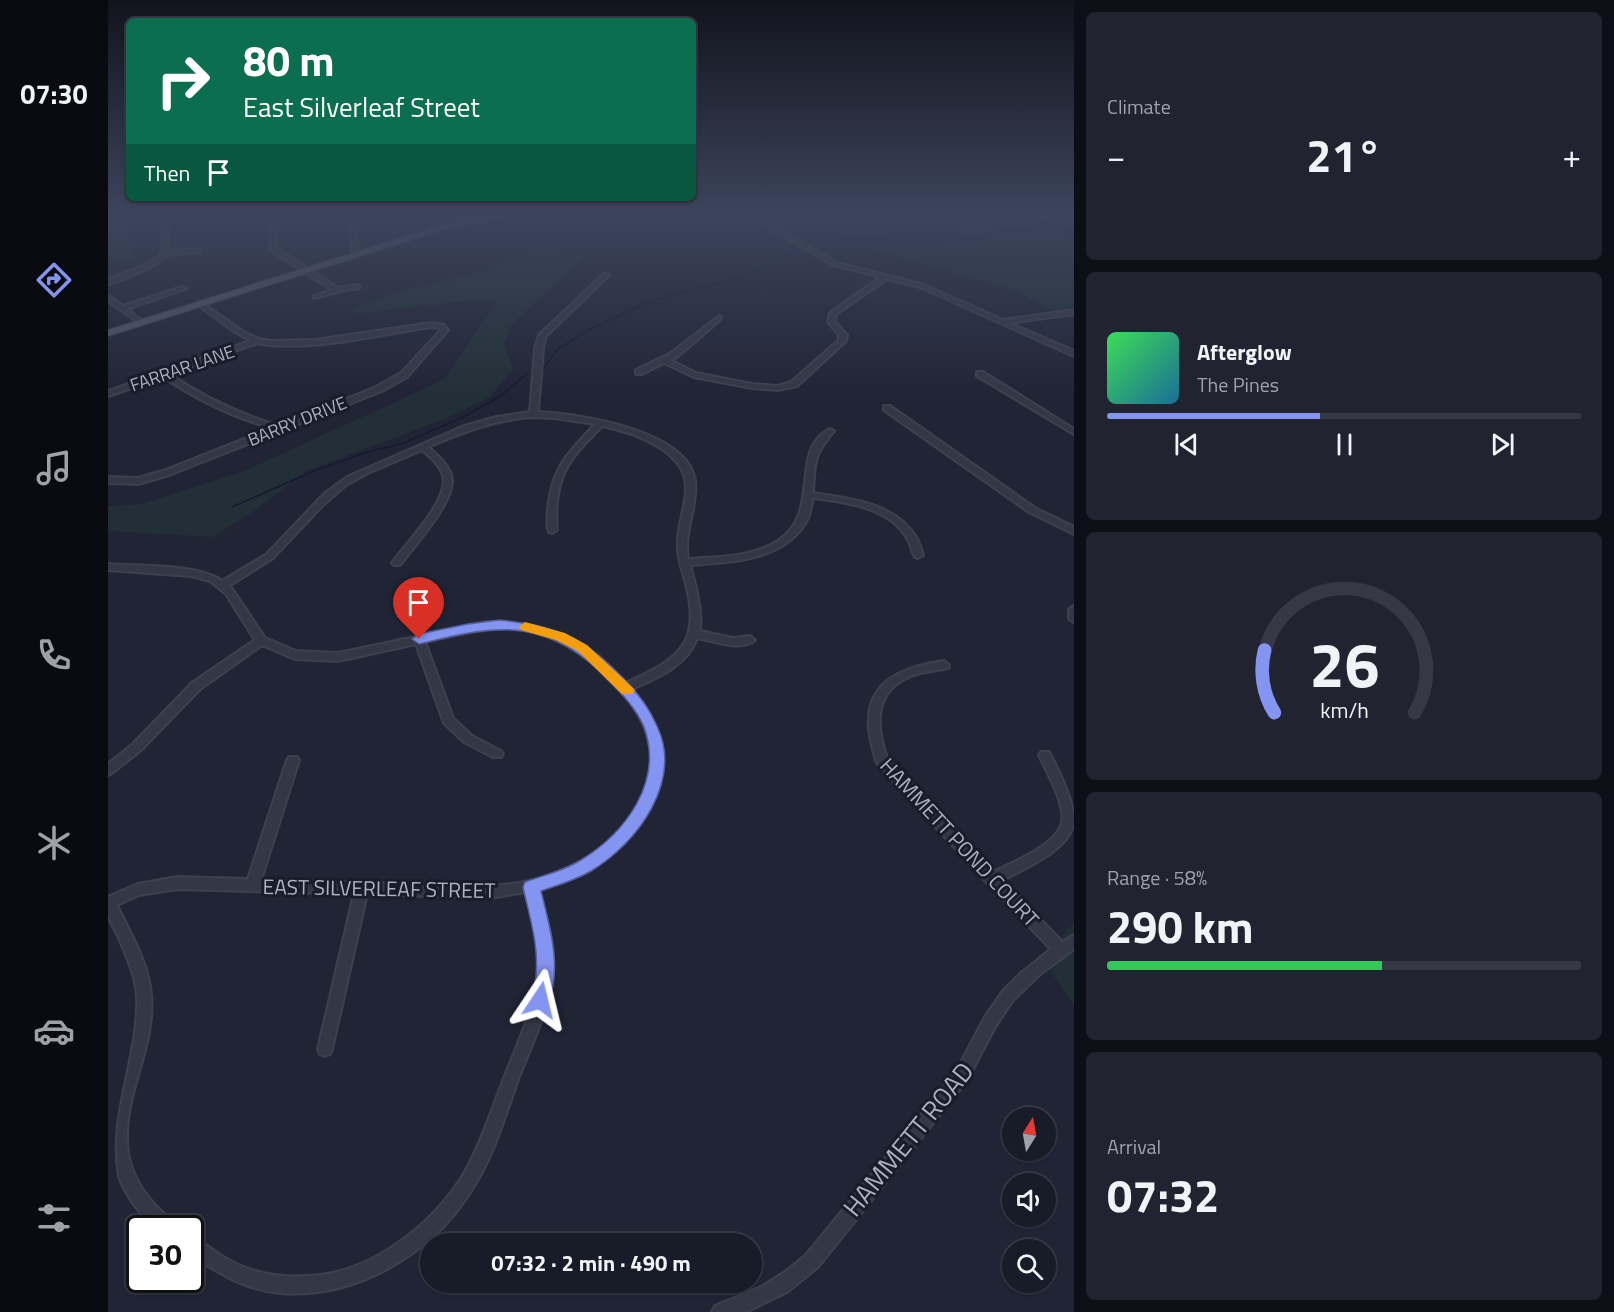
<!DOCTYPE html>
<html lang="en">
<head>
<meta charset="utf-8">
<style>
	body { margin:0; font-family:"Titillium Web",sans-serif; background:#212430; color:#f1f3f6; height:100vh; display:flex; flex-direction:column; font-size:22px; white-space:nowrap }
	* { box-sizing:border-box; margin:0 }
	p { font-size:20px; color:#9fa1a8 }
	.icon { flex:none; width:33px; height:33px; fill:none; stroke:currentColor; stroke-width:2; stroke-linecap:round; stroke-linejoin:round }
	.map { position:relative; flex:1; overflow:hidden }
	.drawer { display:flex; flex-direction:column; gap:12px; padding:12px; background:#0d0f16; width:540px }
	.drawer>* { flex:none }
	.guide { position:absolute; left:18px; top:18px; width:570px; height:183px; border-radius:9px; box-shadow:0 2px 4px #0004,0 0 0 2px #363945; background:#0b6e4f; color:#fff; overflow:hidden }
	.needle { width:39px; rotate:11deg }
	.controls { position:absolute; left:894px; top:1107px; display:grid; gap:12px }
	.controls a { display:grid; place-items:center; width:54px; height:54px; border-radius:50%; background:#181b28; box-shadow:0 2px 4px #0004,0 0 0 2px #363945; font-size:30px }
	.speed { position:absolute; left:18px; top:1215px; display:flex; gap:12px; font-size:30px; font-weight:700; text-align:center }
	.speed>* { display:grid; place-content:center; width:78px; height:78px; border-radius:50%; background:#181b28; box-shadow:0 2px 4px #0004,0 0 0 2px #363945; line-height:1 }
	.speed .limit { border:3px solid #111; border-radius:9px; background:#fff; color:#111 }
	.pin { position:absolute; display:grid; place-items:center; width:51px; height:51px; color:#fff; margin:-62px -26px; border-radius:50% 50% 50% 0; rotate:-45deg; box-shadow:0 0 6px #0007 }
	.pin .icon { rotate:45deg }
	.me { position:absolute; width:66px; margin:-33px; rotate:10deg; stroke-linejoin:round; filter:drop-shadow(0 0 4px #0008) }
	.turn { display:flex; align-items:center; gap:21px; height:126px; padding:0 18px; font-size:27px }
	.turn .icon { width:78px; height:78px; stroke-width:2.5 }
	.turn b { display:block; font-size:42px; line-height:51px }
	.then { display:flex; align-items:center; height:57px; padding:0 18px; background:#0003; gap:12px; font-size:22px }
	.big { font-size:45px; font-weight:700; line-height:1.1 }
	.drawer .widget { flex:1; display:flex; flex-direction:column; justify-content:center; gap:9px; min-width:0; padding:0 21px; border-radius:9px; background:#212430 }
	.drawer .dial { align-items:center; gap:0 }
	.dial svg { height:156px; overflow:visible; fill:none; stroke:#363945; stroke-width:7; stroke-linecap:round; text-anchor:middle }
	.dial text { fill:#f1f3f6; stroke:none }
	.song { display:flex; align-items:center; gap:18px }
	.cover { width:72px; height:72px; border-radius:9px; background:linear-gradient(135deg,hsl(130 70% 55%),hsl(200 70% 35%)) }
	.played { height:6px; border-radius:3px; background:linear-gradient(90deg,#8494f1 45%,#363945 45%) }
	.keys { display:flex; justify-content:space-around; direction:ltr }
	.heat { display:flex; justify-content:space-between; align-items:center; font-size:33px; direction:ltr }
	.charge { height:9px; border-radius:4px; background:linear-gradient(90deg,#34c759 58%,#363945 0) }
	.trip { position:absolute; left:312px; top:1233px; width:342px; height:60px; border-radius:30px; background:#181b28; box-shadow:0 2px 4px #0004,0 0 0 2px #363945; font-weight:700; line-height:60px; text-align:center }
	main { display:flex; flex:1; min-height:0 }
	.tabs { display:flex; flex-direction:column; width:108px; justify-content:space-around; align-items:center; background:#0a0b10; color:#9fa1a8 }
	.tabs .icon { width:42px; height:42px }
	.tabs .active { color:#8494f1 }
	.tabs b { font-size:27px; color:#f1f3f6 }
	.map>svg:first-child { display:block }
</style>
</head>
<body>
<main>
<nav class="tabs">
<b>07:30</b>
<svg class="icon active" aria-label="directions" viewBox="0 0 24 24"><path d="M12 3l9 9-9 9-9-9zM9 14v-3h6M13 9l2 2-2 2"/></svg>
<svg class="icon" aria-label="music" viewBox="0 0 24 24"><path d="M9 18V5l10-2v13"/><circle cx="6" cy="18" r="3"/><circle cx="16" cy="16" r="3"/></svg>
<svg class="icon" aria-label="phone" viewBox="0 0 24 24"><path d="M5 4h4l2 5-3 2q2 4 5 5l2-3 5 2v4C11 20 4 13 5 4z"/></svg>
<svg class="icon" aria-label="climate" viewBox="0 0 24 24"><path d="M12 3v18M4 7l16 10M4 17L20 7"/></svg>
<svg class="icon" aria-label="car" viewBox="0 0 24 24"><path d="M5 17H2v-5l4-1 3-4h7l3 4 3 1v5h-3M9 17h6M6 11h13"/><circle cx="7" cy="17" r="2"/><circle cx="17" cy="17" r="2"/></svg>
<svg class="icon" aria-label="filters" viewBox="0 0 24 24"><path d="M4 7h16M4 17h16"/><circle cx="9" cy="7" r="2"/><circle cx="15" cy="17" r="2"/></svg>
</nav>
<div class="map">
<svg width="966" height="1312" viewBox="0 0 966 1312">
	<rect width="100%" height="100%" fill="#202435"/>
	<g fill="#222f36">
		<path d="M0,214H21L19,218L26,258L0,265Z"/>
		<path d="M832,214L966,215V317L958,318L906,290L767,249L864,240Z"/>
		<path d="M425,251L474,256L459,274L404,324L396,344L405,369L382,397L334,420L198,471L149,509L105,537L0,531V506L33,504L134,472L337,379L389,299L356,301L248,314L244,309L297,290L376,272Z"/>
		<path d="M966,923V1005L933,958Z"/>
	</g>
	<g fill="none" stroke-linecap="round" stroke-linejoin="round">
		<g stroke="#151a31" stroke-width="1.5">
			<path d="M704,247L734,239L856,242L898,230L952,227"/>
			<path d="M670,258L694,248"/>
			<path d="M435,369L449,350L479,331L537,303L645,273L653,266"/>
			<path d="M124,507L206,471L262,451L293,444L355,417L391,397L419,374"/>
		</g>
		<path fill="#151a31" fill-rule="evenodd" d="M896,214C919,213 948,220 966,234V241L949,229Z"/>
		<defs>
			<g id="minor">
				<path d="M54,214H60V251L89,249L92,251L91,252L59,255C49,268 15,278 0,285V280L4,278L39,264L52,256L54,247Z"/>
				<path d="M163,214H169L168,245L171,250L230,288L249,285L252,287L251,288L237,290L206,298V296L224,290L166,252L162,245Z"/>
				<path d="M239,214H245L251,254H247L244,250Z"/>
				<path d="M321,214H327L329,231L324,230Z"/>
				<path d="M645,214H651L677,233L730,263L816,285L895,320L966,310V314L901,323L966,351V356L812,287L779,279L728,314L727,322L739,335L738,341L689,386L670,390L644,388L586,377L556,363L534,374H528V370L563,353L611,316L613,317V319L569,357L562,360L588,373L644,384L670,386L683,382L731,340V335L720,322L722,313L773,277L726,265L673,235Z"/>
				<path d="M496,274L501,275L438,336L435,348L430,412C471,414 580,430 587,481C590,507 575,532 580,559C610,557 645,557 670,541C715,511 680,449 722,429L726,431C705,456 707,461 705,493C741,498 787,503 808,537C811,542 813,549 815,555L810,558L807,557C804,552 803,545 800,540C783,507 736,502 705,498C703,504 703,511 701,516C681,561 623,562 582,565C588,587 594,608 592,631L625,638L642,636L647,640C633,652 606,641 589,638C579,666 549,678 524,689C554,726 563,759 543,804C522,850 478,876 430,890C437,913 445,936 445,961C445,1003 424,1043 409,1082C396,1120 384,1160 361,1194C322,1255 246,1299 173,1293C139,1291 110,1273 82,1254V1236C95,1241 105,1251 117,1258C142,1273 171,1278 200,1276C263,1274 325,1225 357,1172C374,1142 384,1108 397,1076C411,1040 429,1003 431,964C432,940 425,915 418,892L382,898L259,894L224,1049L222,1054L217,1056L212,1054L210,1049L246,894L69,889L31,895L9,905C22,933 41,964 43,995C48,1049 12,1099 20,1153C24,1176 37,1196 54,1212C60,1217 66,1221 68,1228H48C31,1214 19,1197 11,1177C0,1114 31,1059 29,997C28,976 18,955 10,936C7,929 2,922 0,915C0,910 0,902 0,897L30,884L69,877L140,879L179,760L181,757H189L191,760L153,880C204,881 255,883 307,884C349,885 392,890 433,878C490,862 556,809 541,742C536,717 519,696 501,678C477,654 449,636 415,630C382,625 350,635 317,642L345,718L364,736L393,751L395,754L393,757H385L356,742L336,723L308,644L230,661L187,659L154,645L92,689L33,750L4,773L0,775V764L25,744L84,683L147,640L118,594L102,581L83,576L0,570V564C29,566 92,564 114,581L159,554L217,493L239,477L356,426L388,417L422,412L427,348L431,335ZM422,417L446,418L487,424C460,454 444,466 440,509C440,517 438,525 441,532L444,533L449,530C447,508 449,480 463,461C471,448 484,437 494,426C525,432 580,451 578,489C578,509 568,528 570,548C570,562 576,575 579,588C593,647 566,661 518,683L493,658L465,639L430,627L397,622H379L230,653L188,651L157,638L125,590L121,586L165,558L215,505L238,485L260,473L314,450C322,457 331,464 335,475C342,500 298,543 284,563L286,565H292C306,547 345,503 344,481C344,467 330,456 320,447C353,433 386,420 422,417Z"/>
				<path d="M74,287L79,288L19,309L35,321V323L33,324L0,301V296L15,306Z"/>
				<path d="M91,301L136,332L151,339L163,341L207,340L323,323L336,325L340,330L299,377L274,391L61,475L30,484L0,483V477L30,478L55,471L164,428C125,417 89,400 56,377L0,396V391L143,341L124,330L89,304L88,303ZM323,327L332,328L333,330L293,373L268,387L171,426C132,414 96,398 62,374L149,343C200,353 272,334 323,327Z"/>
				<path d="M869,372H875L966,429V434L869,376Z"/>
				<path d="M776,406H782L927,508L966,527V534L921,512L776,410Z"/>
				<path d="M966,606V622L961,619V609Z"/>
				<path d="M836,661L841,665L840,668C827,671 815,671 803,676C764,692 768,728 780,761L887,871C904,863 950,844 954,822C957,802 939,773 931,755L933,752H941C950,769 966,802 966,822C961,851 917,868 895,880L954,942L966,935V949L931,975L905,1000L887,1027L858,1082L710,1267L679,1292L644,1309L637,1312H604L607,1306L655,1286L677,1272L698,1255L848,1072L877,1017L895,991L912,974L943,949L879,883L769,763C746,698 771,670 836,661Z"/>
			</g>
			<path id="major" d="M395,214H410L338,229L0,336V330L334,225Z"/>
		</defs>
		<use href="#minor" stroke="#3d404f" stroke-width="4"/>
		<use href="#major" stroke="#3d404f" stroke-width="2"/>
		<use href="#minor" fill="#343745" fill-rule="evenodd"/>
		<use href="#major" fill="#515566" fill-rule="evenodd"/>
	</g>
	<linearGradient id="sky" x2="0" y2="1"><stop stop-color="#12141d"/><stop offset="0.54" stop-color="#3c455c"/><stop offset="1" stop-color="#3c455c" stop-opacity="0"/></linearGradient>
	<rect width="966" height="398" fill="url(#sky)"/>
	<path fill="#8494f1" stroke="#56609d" stroke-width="1.5" d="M391,620C448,625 476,638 515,678C529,692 541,707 549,726C575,781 530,843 483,871C468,880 450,885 433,891C442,928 455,969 439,1007L432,1009L426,1007C421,996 427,986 428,975C431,945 421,915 415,887L417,882C436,875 456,871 473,860C517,833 556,782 536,727C528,708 514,694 500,680C477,655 450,636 415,631C380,626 345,636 311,644L304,639L311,634L360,624Z"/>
	<path fill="#f59e0b" d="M417,622L457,633L479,645L524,687L527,690L524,694H514L470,651L448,640L413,630L411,627Z"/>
	<g text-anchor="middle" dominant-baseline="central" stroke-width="6" stroke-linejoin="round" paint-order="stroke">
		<g font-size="18" fill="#aeb1c2" stroke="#191c2a">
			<text transform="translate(74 368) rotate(-19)">FARRAR LANE</text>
			<text transform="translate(189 421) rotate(-22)">BARRY DRIVE</text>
		</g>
		<g font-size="21" fill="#aeb1c2" stroke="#191c2a">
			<text transform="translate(852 842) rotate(47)">HAMMETT POND COURT</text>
			<text transform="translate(271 888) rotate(1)">EAST SILVERLEAF STREET</text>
		</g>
		<g font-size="26" fill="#aeb1c2" stroke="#191c2a">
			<text transform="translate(800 1139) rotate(-51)">HAMMETT ROAD</text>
		</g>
	</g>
</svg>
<div class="controls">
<a><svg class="needle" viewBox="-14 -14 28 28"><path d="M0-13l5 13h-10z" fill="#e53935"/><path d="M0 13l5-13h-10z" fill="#9fa1a8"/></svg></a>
<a><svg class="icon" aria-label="sound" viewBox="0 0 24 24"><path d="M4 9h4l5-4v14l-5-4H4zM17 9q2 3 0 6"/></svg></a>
<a><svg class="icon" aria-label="search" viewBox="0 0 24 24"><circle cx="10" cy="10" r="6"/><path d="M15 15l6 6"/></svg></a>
</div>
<div class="speed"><div class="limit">30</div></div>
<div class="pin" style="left:311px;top:639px;background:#d93025"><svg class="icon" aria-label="arrive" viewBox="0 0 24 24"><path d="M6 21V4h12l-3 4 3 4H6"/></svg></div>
<svg class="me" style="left:432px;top:1000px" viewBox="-20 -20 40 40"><path d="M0-17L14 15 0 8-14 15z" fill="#8494f1" stroke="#fff" stroke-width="4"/></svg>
<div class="trip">07:32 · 2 min · 490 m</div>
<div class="guide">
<div class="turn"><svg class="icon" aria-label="right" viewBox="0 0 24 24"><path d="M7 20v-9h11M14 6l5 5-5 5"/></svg><div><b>80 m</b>East Silverleaf Street</div></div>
<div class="then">Then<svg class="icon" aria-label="arrive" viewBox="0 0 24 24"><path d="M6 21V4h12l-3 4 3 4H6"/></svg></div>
</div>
</div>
<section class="drawer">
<div class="widget"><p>Climate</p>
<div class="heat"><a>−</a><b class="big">21°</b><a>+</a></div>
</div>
<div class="widget">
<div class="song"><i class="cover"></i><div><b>Afterglow</b><p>The Pines</p></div></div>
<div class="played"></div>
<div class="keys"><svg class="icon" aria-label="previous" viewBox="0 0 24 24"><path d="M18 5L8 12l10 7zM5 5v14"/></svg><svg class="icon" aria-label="pause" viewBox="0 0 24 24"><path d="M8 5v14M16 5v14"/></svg><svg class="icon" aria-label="next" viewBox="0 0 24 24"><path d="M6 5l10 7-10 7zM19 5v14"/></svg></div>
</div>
<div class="widget dial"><svg viewBox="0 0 100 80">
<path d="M14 69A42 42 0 1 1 86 69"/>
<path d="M14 69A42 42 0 0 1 9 37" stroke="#8494f1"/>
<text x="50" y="56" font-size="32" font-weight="700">26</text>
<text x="50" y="72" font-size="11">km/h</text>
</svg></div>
<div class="widget"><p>Range · 58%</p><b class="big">290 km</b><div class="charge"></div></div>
<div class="widget"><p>Arrival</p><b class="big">07:32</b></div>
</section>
</main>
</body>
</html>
